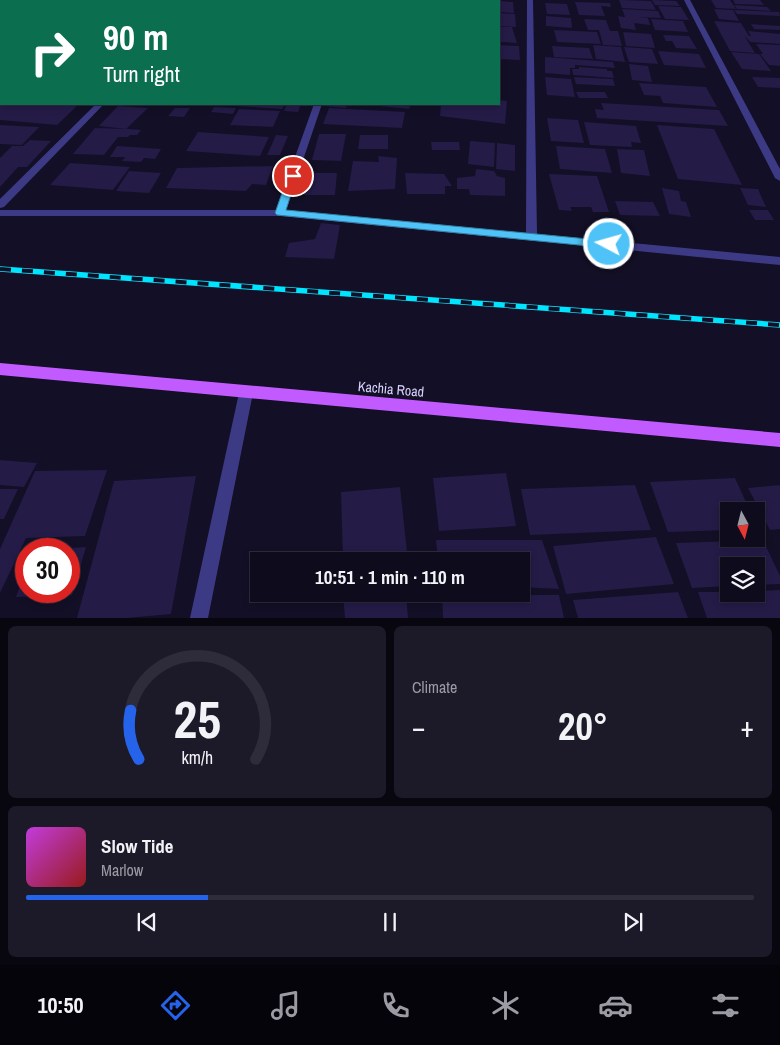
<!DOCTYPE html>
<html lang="en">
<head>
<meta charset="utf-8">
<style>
	body { margin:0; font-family:"Archivo Narrow",sans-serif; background:#1c1929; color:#f1f3f6; height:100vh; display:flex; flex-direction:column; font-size:19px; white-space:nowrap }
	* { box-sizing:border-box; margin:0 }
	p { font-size:16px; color:#9b9ba3 }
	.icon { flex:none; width:28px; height:28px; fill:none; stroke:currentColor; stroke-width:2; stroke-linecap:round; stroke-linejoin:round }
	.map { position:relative; height:618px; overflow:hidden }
	.details { display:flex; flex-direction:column; gap:8px; padding:8px; background:#08060f; flex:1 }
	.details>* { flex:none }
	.banner { position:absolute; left:0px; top:0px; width:500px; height:105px; box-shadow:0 2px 8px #0003,0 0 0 1px #2e2b3b; background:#0b6e4f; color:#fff; overflow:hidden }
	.needle { width:32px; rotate:173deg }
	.tools { position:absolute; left:720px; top:502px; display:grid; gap:10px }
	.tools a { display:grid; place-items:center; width:45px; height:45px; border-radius:0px; background:#0e0b1c; box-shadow:0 2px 8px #0003,0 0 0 1px #2e2b3b; font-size:25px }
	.speed { position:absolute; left:15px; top:538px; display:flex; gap:10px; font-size:25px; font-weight:700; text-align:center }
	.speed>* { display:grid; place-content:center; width:65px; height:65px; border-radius:50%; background:#0e0b1c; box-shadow:0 2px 8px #0003,0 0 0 1px #2e2b3b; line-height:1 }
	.speed .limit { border:8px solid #d22; background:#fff; color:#111 }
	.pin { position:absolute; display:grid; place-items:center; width:42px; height:42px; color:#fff; margin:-21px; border:2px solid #fff; border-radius:50%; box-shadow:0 1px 5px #0007 }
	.me { position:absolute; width:55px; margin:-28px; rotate:276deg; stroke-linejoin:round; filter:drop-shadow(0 0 4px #0008) }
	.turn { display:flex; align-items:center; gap:18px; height:105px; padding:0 20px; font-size:22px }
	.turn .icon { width:65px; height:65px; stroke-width:2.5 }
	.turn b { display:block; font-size:35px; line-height:42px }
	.big { font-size:38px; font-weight:800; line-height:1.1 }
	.details .widget { flex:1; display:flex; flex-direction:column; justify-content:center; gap:8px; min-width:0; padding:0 18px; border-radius:8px; background:#1c1929 }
	.details .dial { align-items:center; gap:0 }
	.dial svg { height:130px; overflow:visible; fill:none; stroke:#2e2b3b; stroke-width:7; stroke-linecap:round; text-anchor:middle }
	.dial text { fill:#f1f3f6; stroke:none }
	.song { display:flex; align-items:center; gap:15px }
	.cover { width:60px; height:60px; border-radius:8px; background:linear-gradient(135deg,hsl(290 70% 55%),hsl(0 70% 35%)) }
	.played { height:5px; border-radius:2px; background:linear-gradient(90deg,#2563eb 25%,#2e2b3b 25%) }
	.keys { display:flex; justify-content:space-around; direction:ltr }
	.heat { display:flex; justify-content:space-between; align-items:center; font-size:28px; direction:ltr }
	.details .tiles { flex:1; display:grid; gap:8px; grid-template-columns:1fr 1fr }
	.widget:last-child { grid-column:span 2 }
	.trip { position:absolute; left:250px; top:552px; width:280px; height:50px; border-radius:0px; background:#0e0b1c; box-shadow:0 2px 8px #0003,0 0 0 1px #2e2b3b; font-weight:800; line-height:50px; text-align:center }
	.dock { display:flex; height:80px; justify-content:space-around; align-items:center; background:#06040b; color:#9b9ba3 }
	.dock .icon { width:35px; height:35px }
	.dock .on { color:#2563eb }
	.dock b { font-size:22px; color:#f1f3f6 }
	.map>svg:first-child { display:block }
</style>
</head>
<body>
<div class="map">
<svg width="780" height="618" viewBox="0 0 780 618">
	<rect width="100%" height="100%" fill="#130f26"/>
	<g fill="#241b47">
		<path d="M619,0L651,1L656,10L622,8Z"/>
		<path d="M652,0L676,1L680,6L655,5Z"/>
		<path d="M711,0H730L736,9L716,8Z"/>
		<path d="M733,0H760L764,5L735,4Z"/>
		<path d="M499,1L513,2L514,13L499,12Z"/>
		<path d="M575,2L610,3L611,7L601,6L605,16L579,15Z"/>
		<path d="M545,3L567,4L570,15L547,14Z"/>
		<path d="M734,5L767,7L771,11L737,9Z"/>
		<path d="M658,6L681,7L689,20L665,19Z"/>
		<path d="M622,9L658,11L661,18L639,17L648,18L650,25L634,23L636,30L621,28L618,16L625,17Z"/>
		<path d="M714,9L733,10L739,21L719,19Z"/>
		<path d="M734,10L779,12L780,16L737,14Z"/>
		<path d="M499,13L515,14L516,27L499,26Z"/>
		<path d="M546,16L571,18L572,28L546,26Z"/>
		<path d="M584,19L606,20L610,31H618L622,46L603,45L599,30H588Z"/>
		<path d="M651,19L683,21L688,32L655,30Z"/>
		<path d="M714,21L741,23L749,36H751L748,31L780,34V44L750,42L744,35L755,53L730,51Z"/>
		<path d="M751,24L780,26V30L754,29Z"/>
		<path d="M499,27H512L517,43L499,42Z"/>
		<path d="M554,30L597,32L601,44L557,42Z"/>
		<path d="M623,32L651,34L655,48L626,46Z"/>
		<path d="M663,35L689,36L697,49L676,48L672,41H666Z"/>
		<path d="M756,44L780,45V66L769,65L760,54H763Z"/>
		<path d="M499,45L519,46L520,60L499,59Z"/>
		<path d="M593,45L621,47L625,62L596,59Z"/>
		<path d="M552,46L589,48L593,59L554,57Z"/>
		<path d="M624,47L652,49L658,64L629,62Z"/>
		<path d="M658,51L699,54L706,68L664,65Z"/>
		<path d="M731,52L759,54L771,71L742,69Z"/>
		<path d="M545,57L613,62L615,68L575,65V68H570V75L545,73Z"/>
		<path d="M629,64L648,66L652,82L632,80Z"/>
		<path d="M579,67L607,69V71H612L614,78L573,75L572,69H579Z"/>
		<path d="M545,77L571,79L575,97L547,95Z"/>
		<path d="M574,77L613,79L615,86L576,84Z"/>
		<path d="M752,77L780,78V88L758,87Z"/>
		<path d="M639,83L706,87L717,107L663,103L660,96L644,95Z"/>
		<path d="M576,92H605L608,98H579Z"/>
		<path d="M499,100L507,101L505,124L440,116L441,104H499Z"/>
		<path d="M601,103L719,110L728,126L597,118L595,109L604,110Z"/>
		<path d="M0,104H79L57,125L0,120Z"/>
		<path d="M238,104H285L282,109L236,106Z"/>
		<path d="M287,104H301L298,112L284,111Z"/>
		<path d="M325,104H347L346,108L324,106Z"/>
		<path d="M361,104H411L409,109Z"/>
		<path d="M118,106L148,108L126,129L99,126Z"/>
		<path d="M214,107L236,108L233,114L211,112Z"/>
		<path d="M175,108H190L184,117L168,116Z"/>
		<path d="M329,108L405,112L402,128L323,124Z"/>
		<path d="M239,109L280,111L273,127L230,125Z"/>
		<path d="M547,118L578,120L584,143L551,141Z"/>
		<path d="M584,122L636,126L641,143L631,142L632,147L590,145Z"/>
		<path d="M0,125L39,127L22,145L0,144Z"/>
		<path d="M657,125L714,129L742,185L678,179Z"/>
		<path d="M95,128L129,129L141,130L137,135H130L128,137H118L104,155L73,154Z"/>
		<path d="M198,132L269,137L260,156L186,151Z"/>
		<path d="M319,134H346L341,161L312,160Z"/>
		<path d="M276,135L288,136L280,155H267Z"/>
		<path d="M360,135H388V149H358Z"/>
		<path d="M30,140L51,141L27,167H18L0,187V158L12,146H23Z"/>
		<path d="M470,141L495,143L494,167L468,164Z"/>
		<path d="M431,142H459L460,150H432Z"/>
		<path d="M497,143L515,145V171L496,169Z"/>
		<path d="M117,146L161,149L155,159L144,158L141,162L122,161L125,157H110Z"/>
		<path d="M556,146L605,149L612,173L560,169Z"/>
		<path d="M617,149L644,150L650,176L621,173Z"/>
		<path d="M378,156L397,158L395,189L348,191L353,161L379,162Z"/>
		<path d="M70,163L130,167L113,190L50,185Z"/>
		<path d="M273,166L266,185L252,184L246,191L166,188L177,168Z"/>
		<path d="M476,169L494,171L497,176L505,178V196L470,195L469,189H457V178L475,176Z"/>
		<path d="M129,171L161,173L149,193L116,191Z"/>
		<path d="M307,173H337L335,195H303Z"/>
		<path d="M405,173L444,174L452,186H445V194H407Z"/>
		<path d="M549,174L597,176L609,212H593L591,207H570L572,211L559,210Z"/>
		<path d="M662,188L679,191L681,201L686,202L691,217L669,214Z"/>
		<path d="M740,188L758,189L766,207L748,205Z"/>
		<path d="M615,201L653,202L660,216L620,215Z"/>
		<path d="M749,210H768L774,220H755Z"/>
		<path d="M321,223L340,225L334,259L285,257L289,243L315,239Z"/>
		<path d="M0,460L37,463L24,487L0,485Z"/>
		<path d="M107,470L85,536L26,538L0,593V549L35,471Z"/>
		<path d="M506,473L516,526L439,531L433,478Z"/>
		<path d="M196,476L171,614L127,618H77L114,481Z"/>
		<path d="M735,478L750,511H729V530L668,532L650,482Z"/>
		<path d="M635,485L651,530L530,535L521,489Z"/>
		<path d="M780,485V529L770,530L748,488Z"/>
		<path d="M400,487L408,561H343L341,492Z"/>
		<path d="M0,489H18L4,519H0Z"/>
		<path d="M656,537L674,584L566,594L553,546Z"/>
		<path d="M436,540H542L559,589L521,587V561H438Z"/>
		<path d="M763,540L780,576V584L756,585V566H729V586L692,588L676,543Z"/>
		<path d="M86,547L72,595L16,597L26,571V591H69V548Z"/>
		<path d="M780,590V618H707L698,592H729V594H756V591Z"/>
		<path d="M678,592L688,618H578L573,600Z"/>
		<path d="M343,594H406L408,618H345Z"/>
		<path d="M442,595H559L564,618H443Z"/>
	</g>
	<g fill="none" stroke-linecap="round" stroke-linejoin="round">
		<g fill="#3d3a85" fill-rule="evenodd">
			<path d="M527,0H533L537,234L780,257V265L280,216H0V210H276L314,104H322L286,210L526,233Z"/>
			<path d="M684,0H690L780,169V181L775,178Z"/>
			<path d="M96,104H104L4,207L0,208V199Z"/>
			<path d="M246,387L251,389L253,393L208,618H190L239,393L241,389Z"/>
		</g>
		<path fill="#c25bff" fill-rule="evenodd" d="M0,363L780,433V447L0,375Z"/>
		<defs>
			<path id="rail" d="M0,269L780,325"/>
		</defs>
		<use href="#rail" stroke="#00e5ff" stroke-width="5.5"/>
		<use href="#rail" stroke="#130f26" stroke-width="4" stroke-dasharray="11" stroke-linecap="butt"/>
	</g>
	<path fill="#4fc3f7" stroke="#337fa1" d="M293,174L297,176L286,210L609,241L614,244L609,248L277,215L275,213L288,176Z"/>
	<g text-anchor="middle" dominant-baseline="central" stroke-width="5" stroke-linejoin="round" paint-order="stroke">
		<g font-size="14" fill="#d9d4ff" stroke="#130f26">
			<text transform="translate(391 389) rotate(5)">Kachia Road</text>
		</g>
	</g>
</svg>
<div class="tools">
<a><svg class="needle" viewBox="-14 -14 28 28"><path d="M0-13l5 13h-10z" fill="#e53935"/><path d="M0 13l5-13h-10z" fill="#9b9ba3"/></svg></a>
<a><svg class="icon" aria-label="layers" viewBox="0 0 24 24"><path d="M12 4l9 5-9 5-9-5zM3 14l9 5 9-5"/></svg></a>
</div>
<div class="speed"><div class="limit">30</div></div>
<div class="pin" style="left:293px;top:176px;background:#d93025"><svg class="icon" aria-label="arrive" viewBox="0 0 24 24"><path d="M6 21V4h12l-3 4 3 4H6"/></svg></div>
<svg class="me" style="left:609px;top:244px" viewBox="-20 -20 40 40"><circle r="17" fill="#4fc3f7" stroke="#fff" stroke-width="3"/><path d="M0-11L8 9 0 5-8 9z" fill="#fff"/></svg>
<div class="trip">10:51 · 1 min · 110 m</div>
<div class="banner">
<div class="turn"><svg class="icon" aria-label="right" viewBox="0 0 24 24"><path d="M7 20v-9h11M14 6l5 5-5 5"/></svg><div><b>90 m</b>Turn right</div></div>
</div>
</div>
<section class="details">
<div class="tiles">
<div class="widget dial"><svg viewBox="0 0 100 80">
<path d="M14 69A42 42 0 1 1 86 69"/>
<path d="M14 69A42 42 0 0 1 9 39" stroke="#2563eb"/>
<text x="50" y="56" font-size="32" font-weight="700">25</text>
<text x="50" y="72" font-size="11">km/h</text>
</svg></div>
<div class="widget"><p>Climate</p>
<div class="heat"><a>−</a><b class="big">20°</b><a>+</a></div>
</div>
<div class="widget">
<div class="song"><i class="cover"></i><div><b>Slow Tide</b><p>Marlow</p></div></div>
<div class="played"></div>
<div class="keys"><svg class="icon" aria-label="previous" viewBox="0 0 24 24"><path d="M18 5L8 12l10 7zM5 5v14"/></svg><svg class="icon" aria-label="pause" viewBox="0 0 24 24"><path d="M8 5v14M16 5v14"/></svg><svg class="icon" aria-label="next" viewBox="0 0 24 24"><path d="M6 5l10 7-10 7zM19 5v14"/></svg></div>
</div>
</div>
</section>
<nav class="dock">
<b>10:50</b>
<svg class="icon on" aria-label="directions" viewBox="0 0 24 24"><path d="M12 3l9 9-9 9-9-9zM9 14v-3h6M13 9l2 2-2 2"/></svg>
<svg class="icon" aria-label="music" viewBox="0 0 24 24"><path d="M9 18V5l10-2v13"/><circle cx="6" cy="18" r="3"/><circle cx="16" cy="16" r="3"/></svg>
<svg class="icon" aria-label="phone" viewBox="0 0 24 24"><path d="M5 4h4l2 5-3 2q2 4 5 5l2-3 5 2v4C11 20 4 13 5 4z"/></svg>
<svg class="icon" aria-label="climate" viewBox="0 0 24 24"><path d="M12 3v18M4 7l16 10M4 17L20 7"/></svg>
<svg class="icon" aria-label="car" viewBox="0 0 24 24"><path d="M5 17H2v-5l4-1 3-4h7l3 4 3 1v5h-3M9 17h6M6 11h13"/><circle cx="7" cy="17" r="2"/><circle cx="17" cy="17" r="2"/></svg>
<svg class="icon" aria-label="filters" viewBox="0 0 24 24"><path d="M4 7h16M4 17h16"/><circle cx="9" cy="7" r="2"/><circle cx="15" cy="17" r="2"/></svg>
</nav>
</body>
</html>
